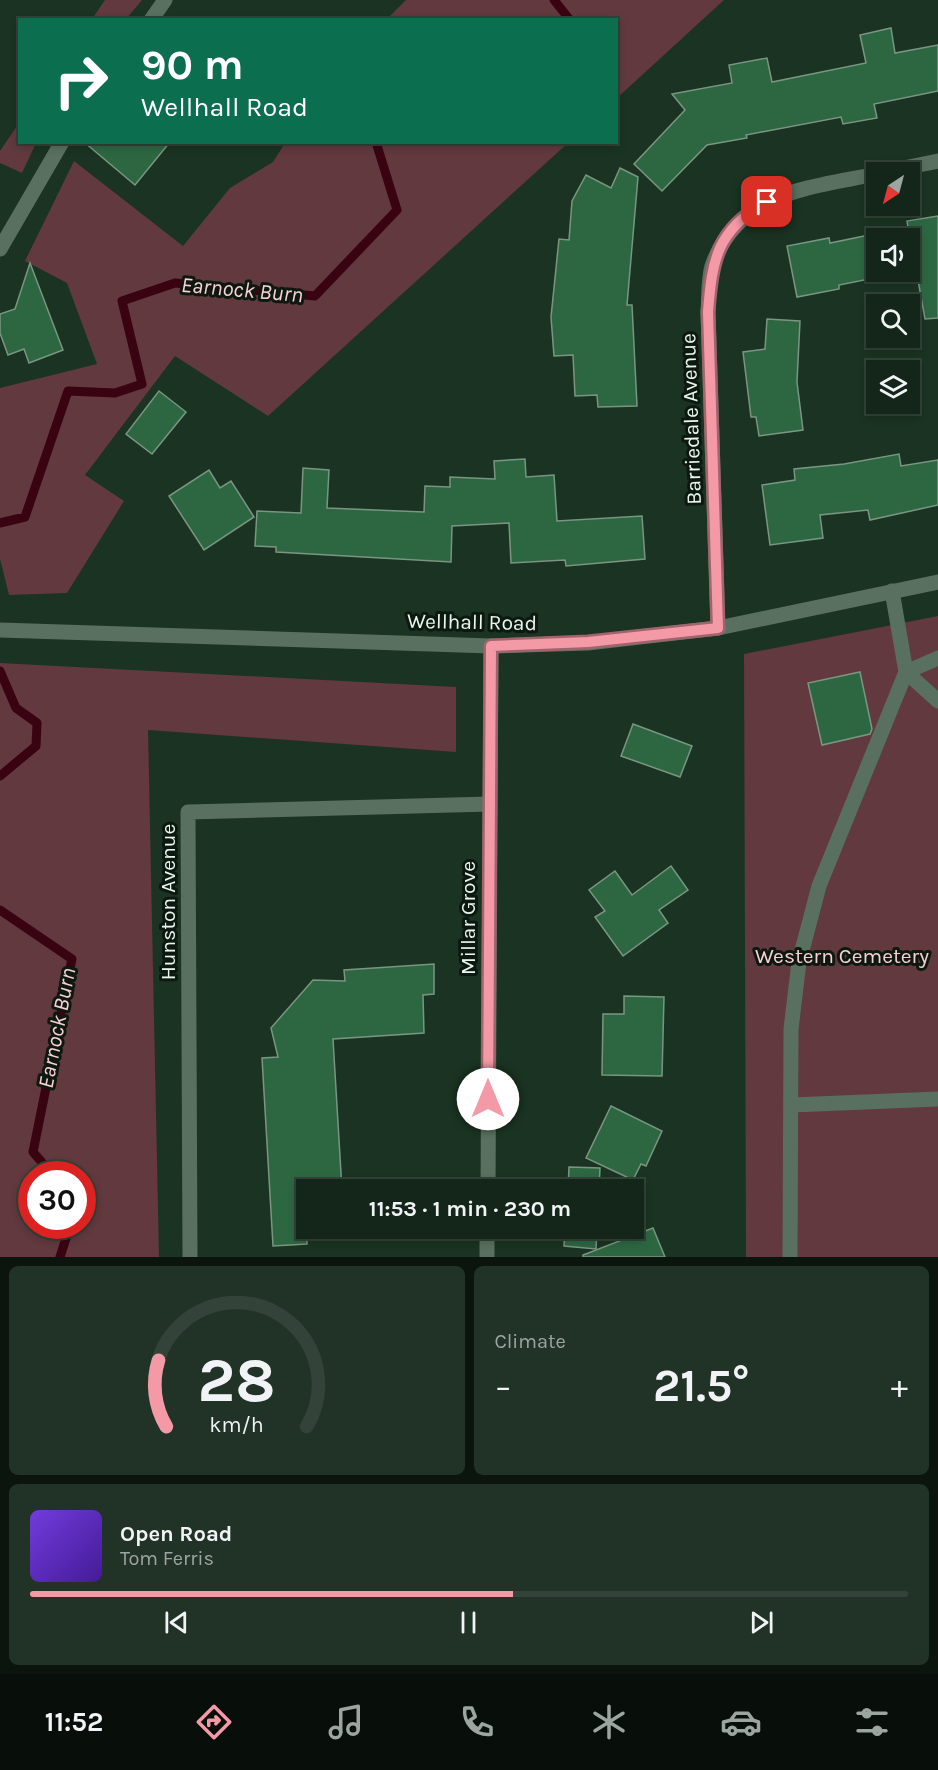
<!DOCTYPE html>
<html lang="en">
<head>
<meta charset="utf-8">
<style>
	body { margin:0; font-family:Karla,sans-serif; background:#213227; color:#f1f3f6; height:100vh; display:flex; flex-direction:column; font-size:22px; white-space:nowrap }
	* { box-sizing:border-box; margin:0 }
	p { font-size:20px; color:#9da5a2 }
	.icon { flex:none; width:33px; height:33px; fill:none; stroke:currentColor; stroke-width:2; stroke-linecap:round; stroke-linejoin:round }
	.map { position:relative; height:1257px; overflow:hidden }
	.sheet { display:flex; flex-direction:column; gap:9px; padding:9px; background:#0b150e; flex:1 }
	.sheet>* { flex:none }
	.guide { position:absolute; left:18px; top:18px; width:600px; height:126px; border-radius:0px; box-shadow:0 3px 9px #0003,0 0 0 2px #334339; background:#0b6e4f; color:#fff; overflow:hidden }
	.needle { width:39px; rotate:216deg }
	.tools { position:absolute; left:866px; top:162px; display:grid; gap:12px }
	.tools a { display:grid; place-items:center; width:54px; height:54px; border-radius:0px; background:#14261a; box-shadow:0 3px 9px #0003,0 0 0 2px #334339; font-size:30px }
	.speed { position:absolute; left:18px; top:1161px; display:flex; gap:12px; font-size:30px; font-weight:700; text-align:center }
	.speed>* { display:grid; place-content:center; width:78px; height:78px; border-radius:50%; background:#14261a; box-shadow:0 3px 9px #0003,0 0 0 2px #334339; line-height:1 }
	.speed .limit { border:9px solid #d22; background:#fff; color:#111 }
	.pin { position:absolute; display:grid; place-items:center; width:51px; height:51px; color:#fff; margin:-26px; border-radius:12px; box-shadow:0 3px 9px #0006 }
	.me { position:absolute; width:66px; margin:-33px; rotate:0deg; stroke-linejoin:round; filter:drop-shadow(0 0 4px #0008) }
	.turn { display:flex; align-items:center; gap:21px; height:126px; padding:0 24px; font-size:27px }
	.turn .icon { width:78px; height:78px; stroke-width:2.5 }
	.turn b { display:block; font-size:42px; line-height:51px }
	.big { font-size:45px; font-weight:700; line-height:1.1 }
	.sheet .card { flex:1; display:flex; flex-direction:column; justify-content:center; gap:9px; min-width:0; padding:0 21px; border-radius:9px; background:#213227 }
	.sheet .dial { align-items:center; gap:0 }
	.dial svg { height:156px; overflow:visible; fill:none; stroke:#334339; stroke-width:7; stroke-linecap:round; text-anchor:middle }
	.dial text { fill:#f1f3f6; stroke:none }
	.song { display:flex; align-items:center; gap:18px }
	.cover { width:72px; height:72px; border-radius:9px; background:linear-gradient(135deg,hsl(260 70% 55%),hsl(260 70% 35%)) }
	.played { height:6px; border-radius:3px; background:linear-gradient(90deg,#f49aa6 55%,#334339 55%) }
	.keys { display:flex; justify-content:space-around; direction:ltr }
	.heat { display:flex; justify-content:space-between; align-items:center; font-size:33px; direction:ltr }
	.sheet .tiles { flex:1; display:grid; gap:9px; grid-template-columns:1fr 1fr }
	.card:last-child { grid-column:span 2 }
	.trip { position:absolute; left:296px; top:1179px; width:348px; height:60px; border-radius:0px; background:#14261a; box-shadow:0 3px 9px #0003,0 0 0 2px #334339; font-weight:700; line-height:60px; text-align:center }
	.dock { display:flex; height:96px; justify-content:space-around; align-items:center; background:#080f0a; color:#9da5a2 }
	.dock .icon { width:42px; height:42px }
	.dock .current { color:#f49aa6 }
	.dock b { font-size:27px; color:#f1f3f6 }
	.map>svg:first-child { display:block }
</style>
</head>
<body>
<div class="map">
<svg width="938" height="1257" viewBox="0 0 938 1257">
	<rect width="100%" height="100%" fill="#1a3322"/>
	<g fill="#61393f" fill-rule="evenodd">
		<path d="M105,0H142L126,19H92Z"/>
		<path d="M406,0H724L617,98L616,20L387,19Z"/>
		<path d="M19,123L20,142L36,143L22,173L0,163V151Z"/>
		<path d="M285,143H568L268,416L175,356L85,475L124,501L67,593L9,595L0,559V388L97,364L67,283L25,261L74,161L183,246L230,188L273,162Z"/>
		<path d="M938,616V1257H746L744,654Z"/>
		<path d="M0,663L456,687V752L148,730L159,1257H0ZM82,1174V1226H32V1174Z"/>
	</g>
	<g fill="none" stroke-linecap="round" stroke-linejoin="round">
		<g stroke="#3a0312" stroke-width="9">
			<path d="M554,0L570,20"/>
			<path d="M0,523L25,517L68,391L115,393L142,384L122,301L175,283L315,296L397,210L376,142"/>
			<path d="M0,671L16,708L37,723L36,746L0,776"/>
			<path d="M0,910L72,959L33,1152L52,1174"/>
			<path d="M60,1257L70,1226"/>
		</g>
	</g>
	<g fill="#2d6742" stroke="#7a9682" stroke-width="1.5">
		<path d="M891,28L895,53L938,45V91L874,104L877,118L843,124L841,117L746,135L747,138L707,145L662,191L634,164L685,110L672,94L732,83L729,65L767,58L772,82L866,63L860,35Z"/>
		<path d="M84,142H170L135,185Z"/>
		<path d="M620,168L638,177L627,305H632L637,406L598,407L597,395L575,396L573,355L554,356L551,317L559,239L569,240L572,201L586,175L611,188Z"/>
		<path d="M938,216V318L925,319L916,269L909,270V238H876V272H904L839,285V289L797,297L787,246L829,238L830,243L908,227L907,221Z"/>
		<path d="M30,263L63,350L29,363L24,349L8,355L0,333V314L15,309Z"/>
		<path d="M767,319L800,321L797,382L803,430L759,436L756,417H751L743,352L765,349Z"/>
		<path d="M159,391L186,412L152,454L126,434Z"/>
		<path d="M899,454L901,466L938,460V505L870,520L868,510L820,515L823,538L770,545L762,485L795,480L794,469L844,464Z"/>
		<path d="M525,459L526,477L554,475L557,521L642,516L645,559L566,566L565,560L511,563L509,523L452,526L451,562L276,552V547L255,546L257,511L301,513L303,468L329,470L327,508L424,512L425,486L450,487V477L495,479L494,461Z"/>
		<path d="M209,470L220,488L231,481L254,517L204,550L169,496Z"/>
		<path d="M860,672L872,729L870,734L822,745L808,683Z"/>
		<path d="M633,724L692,746L680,777L621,756Z"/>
		<path d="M671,866L688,890L659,910L668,923L623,956L595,917L605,911L589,890L615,871L632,895Z"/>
		<path d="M434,964V994L423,995L424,1033L333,1039L342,1190H306L307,1244L273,1246L262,1058L278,1057L271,1028L313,980L345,981L344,970Z"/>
		<path d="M624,996L664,997L662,1076L602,1075L603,1014H624Z"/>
		<path d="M611,1106L662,1131L646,1166L641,1164L633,1180L586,1158Z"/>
		<path d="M569,1167L600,1168L599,1190H568Z"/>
		<path d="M565,1228H597L596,1249L564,1246Z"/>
		<path d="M653,1228L665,1257H583V1255Z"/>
	</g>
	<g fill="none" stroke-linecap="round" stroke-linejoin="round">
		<g stroke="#597060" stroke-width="15">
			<path d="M906,672L938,701"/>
			<path d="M906,672L938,658"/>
			<path d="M792,1105L938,1099"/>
			<path d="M790,1257L791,1029L799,962L819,886L906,672L892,591"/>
		</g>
		<g stroke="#597060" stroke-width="15">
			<path d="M151,20L165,0"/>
			<path d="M884,172L938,161"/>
			<path d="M0,249L62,142"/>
			<path d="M718,628L708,312C709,297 708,279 712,266C738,191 810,188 876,174"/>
			<path d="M488,1190L491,646"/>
			<path d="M190,1257L188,812L490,804"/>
			<path d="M487,1257V1228"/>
		</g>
		<path stroke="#597060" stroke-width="15" d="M0,630L491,646L588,643L718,628L938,582"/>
	</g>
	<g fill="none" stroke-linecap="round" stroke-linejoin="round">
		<defs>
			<path id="route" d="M488,1099L491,646L588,642L718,628L708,312C712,260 717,229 767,202"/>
		</defs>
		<use href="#route" stroke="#9f646c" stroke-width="15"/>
		<use href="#route" stroke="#f49aa6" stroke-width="10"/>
	</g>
	<g text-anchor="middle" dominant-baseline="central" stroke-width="6" stroke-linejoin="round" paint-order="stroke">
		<g font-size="21" fill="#e8f8ec" stroke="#0d1810">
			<text transform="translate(691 419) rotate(-92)">Barriedale Avenue</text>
			<text transform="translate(472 622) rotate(1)">Wellhall Road</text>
			<text transform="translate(168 902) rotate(-90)">Hunston Avenue</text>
			<text transform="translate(468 918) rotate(-90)">Millar Grove</text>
		</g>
		<g font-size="21" fill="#f9d0d4" stroke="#0d1810">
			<text x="842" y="956">Western Cemetery</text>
		</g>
		<g font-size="22" font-style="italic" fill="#fad1d5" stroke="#0d1810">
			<text transform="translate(242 290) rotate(5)">Earnock Burn</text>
			<text transform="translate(57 1028) rotate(-79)">Earnock Burn</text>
		</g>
	</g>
</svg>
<div class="tools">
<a><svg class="needle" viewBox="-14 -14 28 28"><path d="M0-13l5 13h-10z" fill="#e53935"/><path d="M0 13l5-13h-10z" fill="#9da5a2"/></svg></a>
<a><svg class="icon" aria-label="sound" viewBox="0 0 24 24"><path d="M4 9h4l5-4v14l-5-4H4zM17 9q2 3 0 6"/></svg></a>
<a><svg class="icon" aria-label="search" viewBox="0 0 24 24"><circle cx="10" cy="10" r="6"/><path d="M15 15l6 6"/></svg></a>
<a><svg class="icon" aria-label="layers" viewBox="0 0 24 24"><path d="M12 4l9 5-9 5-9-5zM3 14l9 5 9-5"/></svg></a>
</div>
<div class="speed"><div class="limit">30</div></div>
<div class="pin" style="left:767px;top:202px;background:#d93025"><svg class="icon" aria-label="arrive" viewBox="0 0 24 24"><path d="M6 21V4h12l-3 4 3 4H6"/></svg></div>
<svg class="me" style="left:488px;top:1099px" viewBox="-20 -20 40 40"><circle r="19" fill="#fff"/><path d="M0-13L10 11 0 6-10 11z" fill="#f49aa6"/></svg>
<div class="trip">11:53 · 1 min · 230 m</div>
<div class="guide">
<div class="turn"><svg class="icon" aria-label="right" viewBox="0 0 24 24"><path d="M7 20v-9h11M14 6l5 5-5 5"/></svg><div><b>90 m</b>Wellhall Road</div></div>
</div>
</div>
<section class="sheet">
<div class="tiles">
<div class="card dial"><svg viewBox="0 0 100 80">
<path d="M14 69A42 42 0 1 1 86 69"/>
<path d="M14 69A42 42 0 0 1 10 35" stroke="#f49aa6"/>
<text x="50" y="56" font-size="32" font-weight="700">28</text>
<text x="50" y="72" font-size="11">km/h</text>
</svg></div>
<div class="card"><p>Climate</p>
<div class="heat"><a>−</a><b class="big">21.5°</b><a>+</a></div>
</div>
<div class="card">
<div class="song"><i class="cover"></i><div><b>Open Road</b><p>Tom Ferris</p></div></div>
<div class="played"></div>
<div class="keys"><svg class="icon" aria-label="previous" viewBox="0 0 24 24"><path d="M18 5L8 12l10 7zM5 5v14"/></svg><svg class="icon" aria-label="pause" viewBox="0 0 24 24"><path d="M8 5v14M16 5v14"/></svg><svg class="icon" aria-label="next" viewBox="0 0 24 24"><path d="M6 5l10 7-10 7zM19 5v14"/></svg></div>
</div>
</div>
</section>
<nav class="dock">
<b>11:52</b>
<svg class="icon current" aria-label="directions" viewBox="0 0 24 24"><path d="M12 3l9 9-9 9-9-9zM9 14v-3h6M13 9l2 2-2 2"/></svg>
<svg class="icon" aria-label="music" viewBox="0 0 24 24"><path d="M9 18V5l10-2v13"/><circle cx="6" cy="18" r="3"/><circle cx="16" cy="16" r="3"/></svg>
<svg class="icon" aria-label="phone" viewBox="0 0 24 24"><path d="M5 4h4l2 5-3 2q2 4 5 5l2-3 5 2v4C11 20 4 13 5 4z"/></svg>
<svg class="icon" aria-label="climate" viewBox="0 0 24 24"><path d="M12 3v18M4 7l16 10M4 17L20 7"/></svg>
<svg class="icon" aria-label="car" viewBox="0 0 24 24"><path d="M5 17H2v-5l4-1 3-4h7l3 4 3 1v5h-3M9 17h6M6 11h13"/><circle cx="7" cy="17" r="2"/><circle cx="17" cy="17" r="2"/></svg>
<svg class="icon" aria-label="filters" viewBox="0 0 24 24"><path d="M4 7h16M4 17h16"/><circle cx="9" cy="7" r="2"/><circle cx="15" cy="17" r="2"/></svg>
</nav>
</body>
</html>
